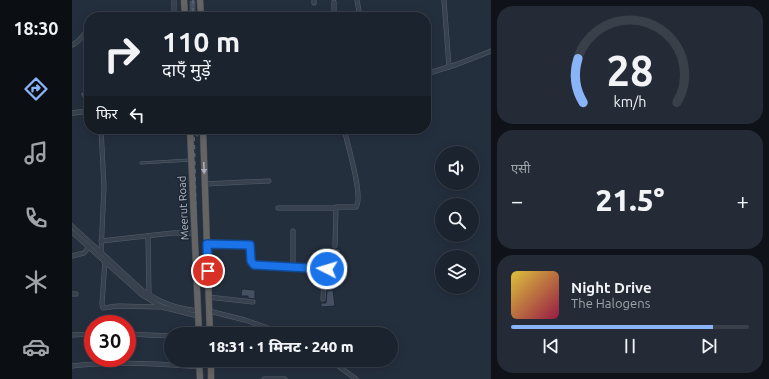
<!DOCTYPE html>
<html lang="hi">
<head>
<meta charset="utf-8">
<style>
	body { margin:0; font-family:Ubuntu,"Noto Sans Devanagari",sans-serif; background:#242b36; color:#f1f3f6; height:100vh; display:flex; flex-direction:column; font-size:15px; white-space:nowrap }
	* { box-sizing:border-box; margin:0 }
	p { font-size:13px; color:#a0a4aa }
	.icon { flex:none; width:22px; height:22px; fill:none; stroke:currentColor; stroke-width:2; stroke-linecap:round; stroke-linejoin:round }
	.map { position:relative; flex:1; overflow:hidden }
	.drawer { display:flex; flex-direction:column; gap:6px; padding:6px; background:#0f1319; width:278px }
	.drawer>* { flex:none }
	.guide { position:absolute; left:12px; top:12px; width:347px; height:122px; border-radius:16px; box-shadow:0 2px 10px #0003,0 0 0 1px #39404a; background:#1b232e; color:#f1f3f6; overflow:hidden }
	.tools { position:absolute; left:363px; top:146px; display:grid; gap:8px }
	.tools a { display:grid; place-items:center; width:44px; height:44px; border-radius:50%; background:#1b232e; box-shadow:0 2px 10px #0003,0 0 0 1px #39404a; font-size:20px }
	.speed { position:absolute; left:12px; top:315px; display:flex; gap:8px; font-size:20px; font-weight:700; text-align:center }
	.speed>* { display:grid; place-content:center; width:52px; height:52px; border-radius:50%; background:#1b232e; box-shadow:0 2px 10px #0003,0 0 0 1px #39404a; line-height:1 }
	.speed .limit { border:6px solid #d22; background:#fff; color:#111 }
	.pin { position:absolute; display:grid; place-items:center; width:34px; height:34px; color:#fff; margin:-17px; border:2px solid #fff; border-radius:50%; box-shadow:0 1px 4px #0007 }
	.me { position:absolute; width:44px; margin:-22px; rotate:275deg; stroke-linejoin:round; filter:drop-shadow(0 0 3px #0008) }
	.turn { display:flex; align-items:center; gap:14px; height:84px; padding:0 12px; font-size:18px }
	.turn .icon { width:52px; height:52px; stroke-width:2.5 }
	.turn b { display:block; font-size:28px; line-height:34px }
	.then { display:flex; align-items:center; height:38px; padding:0 12px; background:#0003; gap:8px; font-size:15px }
	.big { font-size:30px; font-weight:800; line-height:1.1 }
	.drawer .widget { flex:1; display:flex; flex-direction:column; justify-content:center; gap:6px; min-width:0; padding:0 14px; border-radius:16px; background:#242b36 }
	.drawer .dial { align-items:center; gap:0 }
	.dial svg { height:104px; overflow:visible; fill:none; stroke:#39404a; stroke-width:7; stroke-linecap:round; text-anchor:middle }
	.dial text { fill:#f1f3f6; stroke:none }
	.song { display:flex; align-items:center; gap:12px }
	.cover { width:48px; height:48px; border-radius:6px; background:linear-gradient(135deg,hsl(50 70% 55%),hsl(340 70% 35%)) }
	.played { height:4px; border-radius:2px; background:linear-gradient(90deg,#8ab4f8 85%,#39404a 85%) }
	.keys { display:flex; justify-content:space-around; direction:ltr }
	.heat { display:flex; justify-content:space-between; align-items:center; font-size:22px; direction:ltr }
	.trip { position:absolute; left:92px; top:327px; width:234px; height:40px; border-radius:20px; background:#1b232e; box-shadow:0 2px 10px #0003,0 0 0 1px #39404a; font-weight:800; line-height:40px; text-align:center }
	main { display:flex; flex:1; min-height:0 }
	.tab-bar { display:flex; flex-direction:column; width:72px; justify-content:space-around; align-items:center; background:#0b0e12; color:#a0a4aa }
	.tab-bar .icon { width:28px; height:28px }
	.tab-bar .selected { color:#8ab4f8 }
	.tab-bar b { font-size:18px; color:#f1f3f6 }
	.map>svg:first-child { display:block }
</style>
</head>
<body>
<main>
<nav class="tab-bar">
<b>18:30</b>
<svg class="icon selected" aria-label="directions" viewBox="0 0 24 24"><path d="M12 3l9 9-9 9-9-9zM9 14v-3h6M13 9l2 2-2 2"/></svg>
<svg class="icon" aria-label="music" viewBox="0 0 24 24"><path d="M9 18V5l10-2v13"/><circle cx="6" cy="18" r="3"/><circle cx="16" cy="16" r="3"/></svg>
<svg class="icon" aria-label="phone" viewBox="0 0 24 24"><path d="M5 4h4l2 5-3 2q2 4 5 5l2-3 5 2v4C11 20 4 13 5 4z"/></svg>
<svg class="icon" aria-label="climate" viewBox="0 0 24 24"><path d="M12 3v18M4 7l16 10M4 17L20 7"/></svg>
<svg class="icon" aria-label="car" viewBox="0 0 24 24"><path d="M5 17H2v-5l4-1 3-4h7l3 4 3 1v5h-3M9 17h6M6 11h13"/><circle cx="7" cy="17" r="2"/><circle cx="17" cy="17" r="2"/></svg>
</nav>
<div class="map">
<svg width="419" height="379" viewBox="0 0 419 379">
	<rect width="100%" height="100%" fill="#242f3e"/>
	<g fill="#455162" stroke="#1f2835">
		<rect x="117" y="0" width="7" height="17"/>
		<path d="M17,89V99L12,101L8,93Z"/>
		<path d="M122,129H127V137H123Z"/>
		<path d="M259,249H268L269,284H256V273H264L266,271L265,267L255,266V253H259Z"/>
		<path d="M170,289L183,290V299L176,298V296H169Z"/>
		<path d="M261,290L263,306L249,307V303H254L255,291Z"/>
	</g>
	<g fill="none" stroke-linecap="round" stroke-linejoin="round">
		<defs>
			<path id="service" d="M69,163L118,160"/>
			<g id="minor">
				<path d="M285,0L288,17"/>
				<path d="M372,0L377,67"/>
				<path d="M262,2V17"/>
				<path d="M242,3V0"/>
				<path d="M56,17H69"/>
				<path d="M94,17L102,13V0"/>
				<path d="M0,45C9,41 10,36 17,29"/>
				<path d="M354,55L357,73"/>
				<path d="M354,74L386,64L419,51"/>
				<path d="M132,184L197,181"/>
				<path d="M206,208H264"/>
				<path d="M0,226L70,290C89,303 103,308 126,311"/>
				<path d="M221,231V267"/>
				<path d="M0,232L69,294L90,307L126,316"/>
				<path d="M76,236L77,295"/>
				<path d="M29,241L101,233H122"/>
				<path d="M135,245L177,244C182,250 176,259 182,265L263,270"/>
				<path d="M263,246L264,207H284C292,198 275,142 272,129"/>
				<path d="M29,252L32,187L29,129"/>
				<path d="M0,256L12,253L17,247"/>
				<path d="M33,260L30,304L31,308L46,306L88,307"/>
				<path d="M0,294H4"/>
				<path d="M136,297L181,302"/>
				<path d="M251,299L253,269"/>
				<path d="M137,311L173,320L213,334"/>
				<path d="M55,334L99,336"/>
				<path d="M0,335L21,334"/>
				<path d="M258,360L284,379"/>
				<path d="M0,366C42,361 85,363 128,367"/>
				<path d="M192,379H213"/>
			</g>
			<path id="tertiary" d="M0,113L17,111"/>
			<g id="trunk">
				<path d="M112,0L113,17"/>
				<path d="M128,0L129,17"/>
				<path d="M118,129L127,334"/>
				<path d="M131,129L138,334"/>
				<path d="M127,360L128,379"/>
				<path d="M139,360V379"/>
			</g>
		</defs>
		<use href="#service" stroke="#565f6c" stroke-width="3"/>
		<use href="#minor" stroke="#565f6c" stroke-width="5"/>
		<use href="#tertiary" stroke="#565f6c" stroke-width="5.5"/>
		<use href="#trunk" stroke="#434c59" stroke-width="7"/>
		<use href="#service" stroke="#38414e" stroke-width="2"/>
		<use href="#minor" stroke="#38414e" stroke-width="4"/>
		<use href="#tertiary" stroke="#38414e" stroke-width="4.5"/>
		<use href="#trunk" stroke="#656462" stroke-width="6"/>
		<g stroke="#5a6575" stroke-width="1.5" stroke-dasharray="4 4" stroke-linecap="butt">
			<path d="M121,0V17"/>
			<path d="M122,129L127,334"/>
			<path d="M127,360L128,379"/>
		</g>
	</g>
	<defs><path id="oneway-solid" d="M-6-.8H1V-3.2L6.5 0L1 3.2V.8H-6Z"/></defs>
	<use fill="#a8afba" href="#oneway-solid" transform="translate(132 168) rotate(88)"/>
	<g fill="none" stroke-linecap="round" stroke-linejoin="round">
		<defs>
			<path id="route" d="M136,271L135,244L178,245L179,261L182,265L255,269"/>
		</defs>
		<use href="#route" stroke="#114b97" stroke-width="10"/>
		<use href="#route" stroke="#1a73e8" stroke-width="7"/>
	</g>
	<g text-anchor="middle" dominant-baseline="central" stroke-width="3" stroke-linejoin="round" paint-order="stroke">
		<g font-size="11" fill="#b4bcc9" stroke="#1d2633">
			<text transform="translate(111 208) rotate(-93)">Meerut Road</text>
		</g>
	</g>
</svg>
<div class="tools">
<a><svg class="icon" aria-label="sound" viewBox="0 0 24 24"><path d="M4 9h4l5-4v14l-5-4H4zM17 9q2 3 0 6"/></svg></a>
<a><svg class="icon" aria-label="search" viewBox="0 0 24 24"><circle cx="10" cy="10" r="6"/><path d="M15 15l6 6"/></svg></a>
<a><svg class="icon" aria-label="layers" viewBox="0 0 24 24"><path d="M12 4l9 5-9 5-9-5zM3 14l9 5 9-5"/></svg></a>
</div>
<div class="speed"><div class="limit">30</div></div>
<div class="pin" style="left:136px;top:271px;background:#d93025"><svg class="icon" aria-label="arrive" viewBox="0 0 24 24"><path d="M6 21V4h12l-3 4 3 4H6"/></svg></div>
<svg class="me" style="left:255px;top:269px" viewBox="-20 -20 40 40"><circle r="17" fill="#1a73e8" stroke="#fff" stroke-width="3"/><path d="M0-11L8 9 0 5-8 9z" fill="#fff"/></svg>
<div class="trip">18:31 · 1 मिनट · 240 m</div>
<div class="guide">
<div class="turn"><svg class="icon" aria-label="right" viewBox="0 0 24 24"><path d="M7 20v-9h11M14 6l5 5-5 5"/></svg><div><b>110 m</b>दाएँ मुड़ें</div></div>
<div class="then">फिर<svg class="icon" aria-label="left" viewBox="0 0 24 24"><path d="M17 20v-9H6M10 6l-5 5 5 5"/></svg></div>
</div>
</div>
<section class="drawer">
<div class="widget dial"><svg viewBox="0 0 100 80">
<path d="M14 69A42 42 0 1 1 86 69"/>
<path d="M14 69A42 42 0 0 1 10 35" stroke="#8ab4f8"/>
<text x="50" y="56" font-size="32" font-weight="700">28</text>
<text x="50" y="72" font-size="11">km/h</text>
</svg></div>
<div class="widget"><p>एसी</p>
<div class="heat"><a>−</a><b class="big">21.5°</b><a>+</a></div>
</div>
<div class="widget">
<div class="song"><i class="cover"></i><div><b>Night Drive</b><p>The Halogens</p></div></div>
<div class="played"></div>
<div class="keys"><svg class="icon" aria-label="previous" viewBox="0 0 24 24"><path d="M18 5L8 12l10 7zM5 5v14"/></svg><svg class="icon" aria-label="pause" viewBox="0 0 24 24"><path d="M8 5v14M16 5v14"/></svg><svg class="icon" aria-label="next" viewBox="0 0 24 24"><path d="M6 5l10 7-10 7zM19 5v14"/></svg></div>
</div>
</section>
</main>
</body>
</html>
